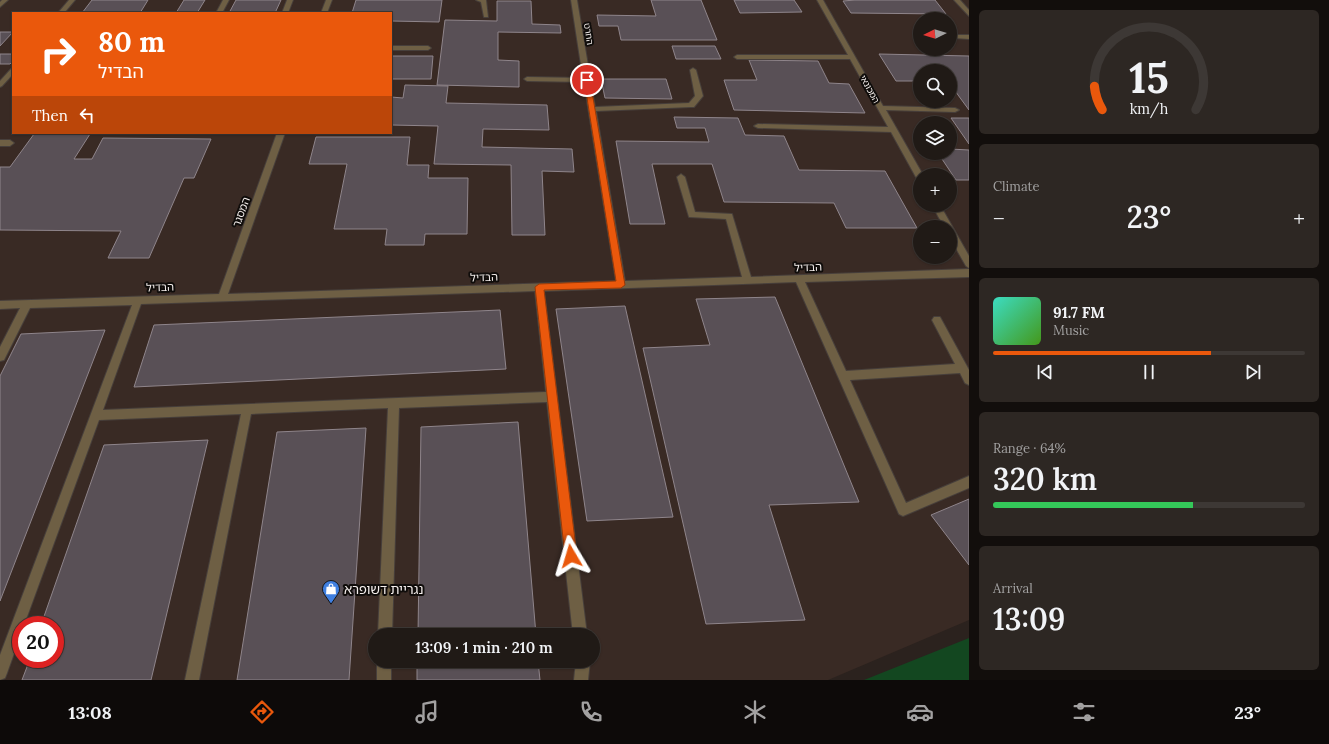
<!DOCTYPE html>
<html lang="en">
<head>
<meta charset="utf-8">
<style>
	body { margin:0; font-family:Lora,"Noto Sans Hebrew",serif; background:#2d2723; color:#f1f3f6; height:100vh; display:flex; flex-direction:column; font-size:15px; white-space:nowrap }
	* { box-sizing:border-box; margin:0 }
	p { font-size:13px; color:#a2a1a1 }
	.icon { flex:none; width:22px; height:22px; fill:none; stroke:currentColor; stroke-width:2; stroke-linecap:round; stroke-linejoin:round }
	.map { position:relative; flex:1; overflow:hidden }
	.panel { display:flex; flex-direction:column; gap:10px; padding:10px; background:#120e0c; width:360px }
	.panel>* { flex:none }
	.banner { position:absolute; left:12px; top:12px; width:380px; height:122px; border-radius:0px; box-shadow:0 1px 3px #0004,0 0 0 1px #3d3835; background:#ea580c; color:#fff; overflow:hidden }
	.needle { width:26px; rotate:265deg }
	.fabs { position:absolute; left:913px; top:12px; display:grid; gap:8px }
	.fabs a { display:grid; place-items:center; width:44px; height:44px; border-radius:50%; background:#201a16; box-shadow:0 1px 3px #0004,0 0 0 1px #3d3835; font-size:20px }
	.speed { position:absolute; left:12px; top:616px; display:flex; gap:8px; font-size:20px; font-weight:700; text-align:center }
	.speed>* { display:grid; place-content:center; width:52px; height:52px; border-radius:50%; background:#201a16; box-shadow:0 1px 3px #0004,0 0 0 1px #3d3835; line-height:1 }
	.speed .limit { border:6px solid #d22; background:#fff; color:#111 }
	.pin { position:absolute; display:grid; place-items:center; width:34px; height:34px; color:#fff; margin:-17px; border:2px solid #fff; border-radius:50%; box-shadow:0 1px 4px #0007 }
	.me { position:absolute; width:44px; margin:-22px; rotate:353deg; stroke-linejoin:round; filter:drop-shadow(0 0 3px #0008) }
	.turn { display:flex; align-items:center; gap:14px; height:84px; padding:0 20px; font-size:18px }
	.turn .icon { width:52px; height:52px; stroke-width:2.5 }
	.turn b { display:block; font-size:28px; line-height:34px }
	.then { display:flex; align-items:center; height:38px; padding:0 20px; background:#0003; gap:8px; font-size:15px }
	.big { font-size:30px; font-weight:600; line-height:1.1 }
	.panel .tile { flex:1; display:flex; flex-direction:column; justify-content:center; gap:6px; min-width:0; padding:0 14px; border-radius:6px; background:#2d2723 }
	.panel .dial { align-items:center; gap:0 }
	.dial svg { height:104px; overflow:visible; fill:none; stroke:#3d3835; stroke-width:7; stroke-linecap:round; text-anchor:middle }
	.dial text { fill:#f1f3f6; stroke:none }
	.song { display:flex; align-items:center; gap:12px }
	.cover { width:48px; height:48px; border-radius:6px; background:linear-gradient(135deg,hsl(170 70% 55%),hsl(100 70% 35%)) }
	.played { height:4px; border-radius:2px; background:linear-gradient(90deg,#ea580c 70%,#3d3835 70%) }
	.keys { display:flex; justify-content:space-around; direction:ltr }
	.heat { display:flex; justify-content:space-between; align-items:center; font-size:22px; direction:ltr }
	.charge { height:6px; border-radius:3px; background:linear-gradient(90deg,#34c759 64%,#3d3835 0) }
	.trip { position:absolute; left:368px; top:628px; width:232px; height:40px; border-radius:20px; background:#201a16; box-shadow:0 1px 3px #0004,0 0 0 1px #3d3835; font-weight:600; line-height:40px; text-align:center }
	.dock { display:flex; height:64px; justify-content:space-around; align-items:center; background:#0d0a09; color:#a2a1a1 }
	.dock .icon { width:28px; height:28px }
	.dock .selected { color:#ea580c }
	.dock b { font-size:18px; color:#f1f3f6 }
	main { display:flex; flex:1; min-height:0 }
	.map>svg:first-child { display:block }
</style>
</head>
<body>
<main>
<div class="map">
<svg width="969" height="680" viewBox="0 0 969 680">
	<rect width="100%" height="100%" fill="#2b221e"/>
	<path fill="#392a24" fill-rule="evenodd" d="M0,0H969V620L828,680H0ZM13,13H391V133H13ZM920,19H950V49H920ZM920,71H950V101H920ZM920,123H950V153H920ZM920,175H950V205H920ZM920,227H950V257H920ZM21,625H55V659H21ZM375,635H593V661H375Z"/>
	<path fill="#134720" d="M969,638V680H864Z"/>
	<g fill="#595056" stroke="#8f858b">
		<path d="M92,0H148L140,13H82Z"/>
		<path d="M184,0H205L197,13H176Z"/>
		<path d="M236,0H281L275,13H229Z"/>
		<path d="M356,0H442L439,22L391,21V13H352Z"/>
		<path d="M651,0H701L717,40H621L618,26H599L597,15L656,16Z"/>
		<path d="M734,0H794L802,12L740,13Z"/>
		<path d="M855,0H935L946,14L851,13L843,1Z"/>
		<path d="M497,1H531L532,24L560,25L561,33L498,32V60L519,61V87L437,85L445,20L497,21Z"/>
		<path d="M0,32H13L0,46Z"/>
		<path d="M672,46H715L721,59H676Z"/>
		<path d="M0,54H13V61L10,64H0Z"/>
		<path d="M879,54L969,56V110L950,84V71H920V81H896Z"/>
		<path d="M391,56H433L431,79H391Z"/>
		<path d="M749,60L818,61L829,83L849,84L865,113L734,110L724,80H757Z"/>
		<path d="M601,79H666L672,99L605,98Z"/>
		<path d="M405,85L448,86L446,103L547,105L549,130L483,129L482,147L572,149L574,172L542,171L545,235H512L511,165L434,164L438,126L391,125V97L403,98Z"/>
		<path d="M674,117L738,118L745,135L784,136L799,170L885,171L917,228H846L834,203L724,202L712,164H652L665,224H630L616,141L709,142L705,128H677Z"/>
		<path d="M951,118H969V144Z"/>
		<path d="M34,134H90L74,159H92L103,138L211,139L194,178H184L149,258H108L121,231L0,230V167H10Z"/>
		<path d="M316,137H410L407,165H429L428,178H468L467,234H425L424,245H385L387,229H334L347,164H309Z"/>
		<path d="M950,149L969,150V180H956L938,153H950Z"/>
		<path d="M775,297L859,502L769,505L805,620L706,624L643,348L710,345L696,299Z"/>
		<path d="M625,306L673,517L587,521L556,309Z"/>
		<path d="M500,310L506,369L134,387L154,325Z"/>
		<path d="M105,330L0,601V376L21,334Z"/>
		<path d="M518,422L536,635H418L421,427Z"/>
		<path d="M366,428L349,680H237L277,432Z"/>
		<path d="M208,440L151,680H22L30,659H55V625H41L104,445Z"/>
		<path d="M969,499V565L931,515Z"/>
		<path d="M417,661H538L540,680H417Z"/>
	</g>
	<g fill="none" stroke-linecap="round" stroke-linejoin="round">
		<defs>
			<g id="minor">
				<path d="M2,0H8L0,7V2Z"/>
				<path d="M69,0H75L64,13H58Z"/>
				<path d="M223,0H229L222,13H216Z"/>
				<path d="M287,0H293L288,13H282Z"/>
				<path d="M326,0H332L327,13H321Z"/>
				<path d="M476,0H486L488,17H484L481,2Z"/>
				<path d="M571,0H577L595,107L689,103L695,96L690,70L693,68L696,70L703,96L694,107H691L596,111L625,281L742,277L726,219L689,217L677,177L681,174L685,177L695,212L732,214L751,277L969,269V277L805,282L846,371L955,364L932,320L934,317H940L969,370V385L965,383L960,373L850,380L906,503L969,476V488L903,516L899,514L796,282L544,291L587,635H573L547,402L399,408L392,635H378L388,408L251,414L199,680H185L241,414L99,420L24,625H21V634L7,673L5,678L0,680V655L132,305L30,308L4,360L0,361V347L20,308L0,309V301L219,294L277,133H285L228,294L616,281L584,82L527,81L524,79L527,77L583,78ZM535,291L546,392L103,410L141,304Z"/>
				<path d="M817,0H823L883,106L955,108L959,110L955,112L886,110L923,175H920V180L917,179L891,132L758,128L754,126L758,124L888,127L850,59H737L734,57L737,55H848Z"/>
				<path d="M954,0H960L969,10V16Z"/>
				<path d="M956,35H969V39L954,38L953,37Z"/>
				<path d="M391,46H428L431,48L428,50H391Z"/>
				<path d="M13,68V74L2,86L0,87V81L11,69Z"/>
				<path d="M0,140H10L14,143L10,146H0Z"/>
				<path d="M932,205H940L969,256V268L966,266L950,238V227H944Z"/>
				<rect x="377" y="661" width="14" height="19"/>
				<path d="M576,661H590L588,680H574Z"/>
			</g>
		</defs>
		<use href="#minor" stroke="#473f3b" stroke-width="2"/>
		<use href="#minor" fill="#6e5f44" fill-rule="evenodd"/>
	</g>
	<path fill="#ea580c" stroke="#983908" d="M584,79L590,80L625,285L621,288L544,290L577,556L575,560L571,561L567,560L565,556L535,287L539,284L616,281Z"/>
	<defs>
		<symbol id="shop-pin" viewBox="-11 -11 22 30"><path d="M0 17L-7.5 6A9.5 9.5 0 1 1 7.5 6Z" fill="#3f7fe0" stroke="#100d0b"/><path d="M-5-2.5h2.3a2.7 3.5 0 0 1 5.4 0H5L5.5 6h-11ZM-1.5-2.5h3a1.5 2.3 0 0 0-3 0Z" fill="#fff"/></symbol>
	</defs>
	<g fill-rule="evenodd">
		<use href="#shop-pin" x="321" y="579" width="20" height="27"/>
	</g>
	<g text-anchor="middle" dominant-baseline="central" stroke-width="4" stroke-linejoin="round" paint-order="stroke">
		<g font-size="9" fill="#f6f0ee" stroke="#100d0b">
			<text transform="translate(589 34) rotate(81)">החרט</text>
			<text transform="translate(870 89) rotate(61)">המכונאי</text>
		</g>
		<g font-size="11" fill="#f6f0ee" stroke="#100d0b">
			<text transform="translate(241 212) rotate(-70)">המסגר</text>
			<text transform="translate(808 267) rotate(-2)">הבדיל</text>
			<text transform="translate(484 277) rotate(-2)">הבדיל</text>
			<text transform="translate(160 287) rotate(-2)">הבדיל</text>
		</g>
		<g font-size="13" fill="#f6f0ee" stroke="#100d0b" text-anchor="start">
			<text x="344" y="589">נגריית דשופרא</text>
		</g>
	</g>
</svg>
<div class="fabs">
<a><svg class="needle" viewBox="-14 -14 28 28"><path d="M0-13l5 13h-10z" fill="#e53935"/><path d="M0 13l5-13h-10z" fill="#a2a1a1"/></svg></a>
<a><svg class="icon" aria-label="search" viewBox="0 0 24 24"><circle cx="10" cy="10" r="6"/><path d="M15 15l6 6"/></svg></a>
<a><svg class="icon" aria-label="layers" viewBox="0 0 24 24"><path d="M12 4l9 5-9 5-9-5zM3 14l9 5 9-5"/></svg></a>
<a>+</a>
<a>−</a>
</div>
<div class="speed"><div class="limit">20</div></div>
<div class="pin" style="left:587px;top:80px;background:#d93025"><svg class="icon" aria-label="arrive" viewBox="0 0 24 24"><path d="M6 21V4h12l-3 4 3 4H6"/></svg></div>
<svg class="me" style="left:571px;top:556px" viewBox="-20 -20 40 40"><path d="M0-17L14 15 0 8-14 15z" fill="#ea580c" stroke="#fff" stroke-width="4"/></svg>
<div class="trip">13:09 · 1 min · 210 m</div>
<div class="banner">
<div class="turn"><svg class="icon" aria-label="right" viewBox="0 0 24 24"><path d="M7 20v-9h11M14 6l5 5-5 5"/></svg><div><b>80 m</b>הבדיל</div></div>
<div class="then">Then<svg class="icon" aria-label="left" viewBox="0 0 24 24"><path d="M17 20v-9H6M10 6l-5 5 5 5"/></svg></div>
</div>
</div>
<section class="panel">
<div class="tile dial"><svg viewBox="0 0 100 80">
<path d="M14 69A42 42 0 1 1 86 69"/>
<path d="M14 69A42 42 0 0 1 8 51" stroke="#ea580c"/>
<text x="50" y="56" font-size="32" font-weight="700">15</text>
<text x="50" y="72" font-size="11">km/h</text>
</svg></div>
<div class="tile"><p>Climate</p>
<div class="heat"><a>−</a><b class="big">23°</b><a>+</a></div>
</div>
<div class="tile">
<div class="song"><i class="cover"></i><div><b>91.7 FM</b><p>Music</p></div></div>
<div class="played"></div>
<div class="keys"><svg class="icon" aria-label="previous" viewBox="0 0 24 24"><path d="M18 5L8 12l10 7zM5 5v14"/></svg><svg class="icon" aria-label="pause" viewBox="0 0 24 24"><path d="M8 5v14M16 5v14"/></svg><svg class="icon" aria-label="next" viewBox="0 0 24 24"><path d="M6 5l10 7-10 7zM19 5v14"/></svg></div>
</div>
<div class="tile"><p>Range · 64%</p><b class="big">320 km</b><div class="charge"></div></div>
<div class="tile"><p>Arrival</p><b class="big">13:09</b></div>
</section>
</main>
<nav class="dock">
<b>13:08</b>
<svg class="icon selected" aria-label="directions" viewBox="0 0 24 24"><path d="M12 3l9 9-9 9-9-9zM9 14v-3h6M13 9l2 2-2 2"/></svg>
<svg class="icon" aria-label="music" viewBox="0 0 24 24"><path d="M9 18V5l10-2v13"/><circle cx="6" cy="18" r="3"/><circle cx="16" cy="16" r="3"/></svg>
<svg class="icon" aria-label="phone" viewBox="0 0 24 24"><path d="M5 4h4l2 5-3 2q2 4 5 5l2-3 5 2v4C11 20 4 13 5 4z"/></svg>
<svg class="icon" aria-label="climate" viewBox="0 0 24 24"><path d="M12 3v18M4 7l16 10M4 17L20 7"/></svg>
<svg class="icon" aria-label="car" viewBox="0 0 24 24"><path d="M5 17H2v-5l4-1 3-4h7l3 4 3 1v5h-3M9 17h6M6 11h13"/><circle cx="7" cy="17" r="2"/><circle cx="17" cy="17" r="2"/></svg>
<svg class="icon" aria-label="filters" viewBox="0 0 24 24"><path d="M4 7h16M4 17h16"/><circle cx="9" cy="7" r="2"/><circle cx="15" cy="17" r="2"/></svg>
<b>23°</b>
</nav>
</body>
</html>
